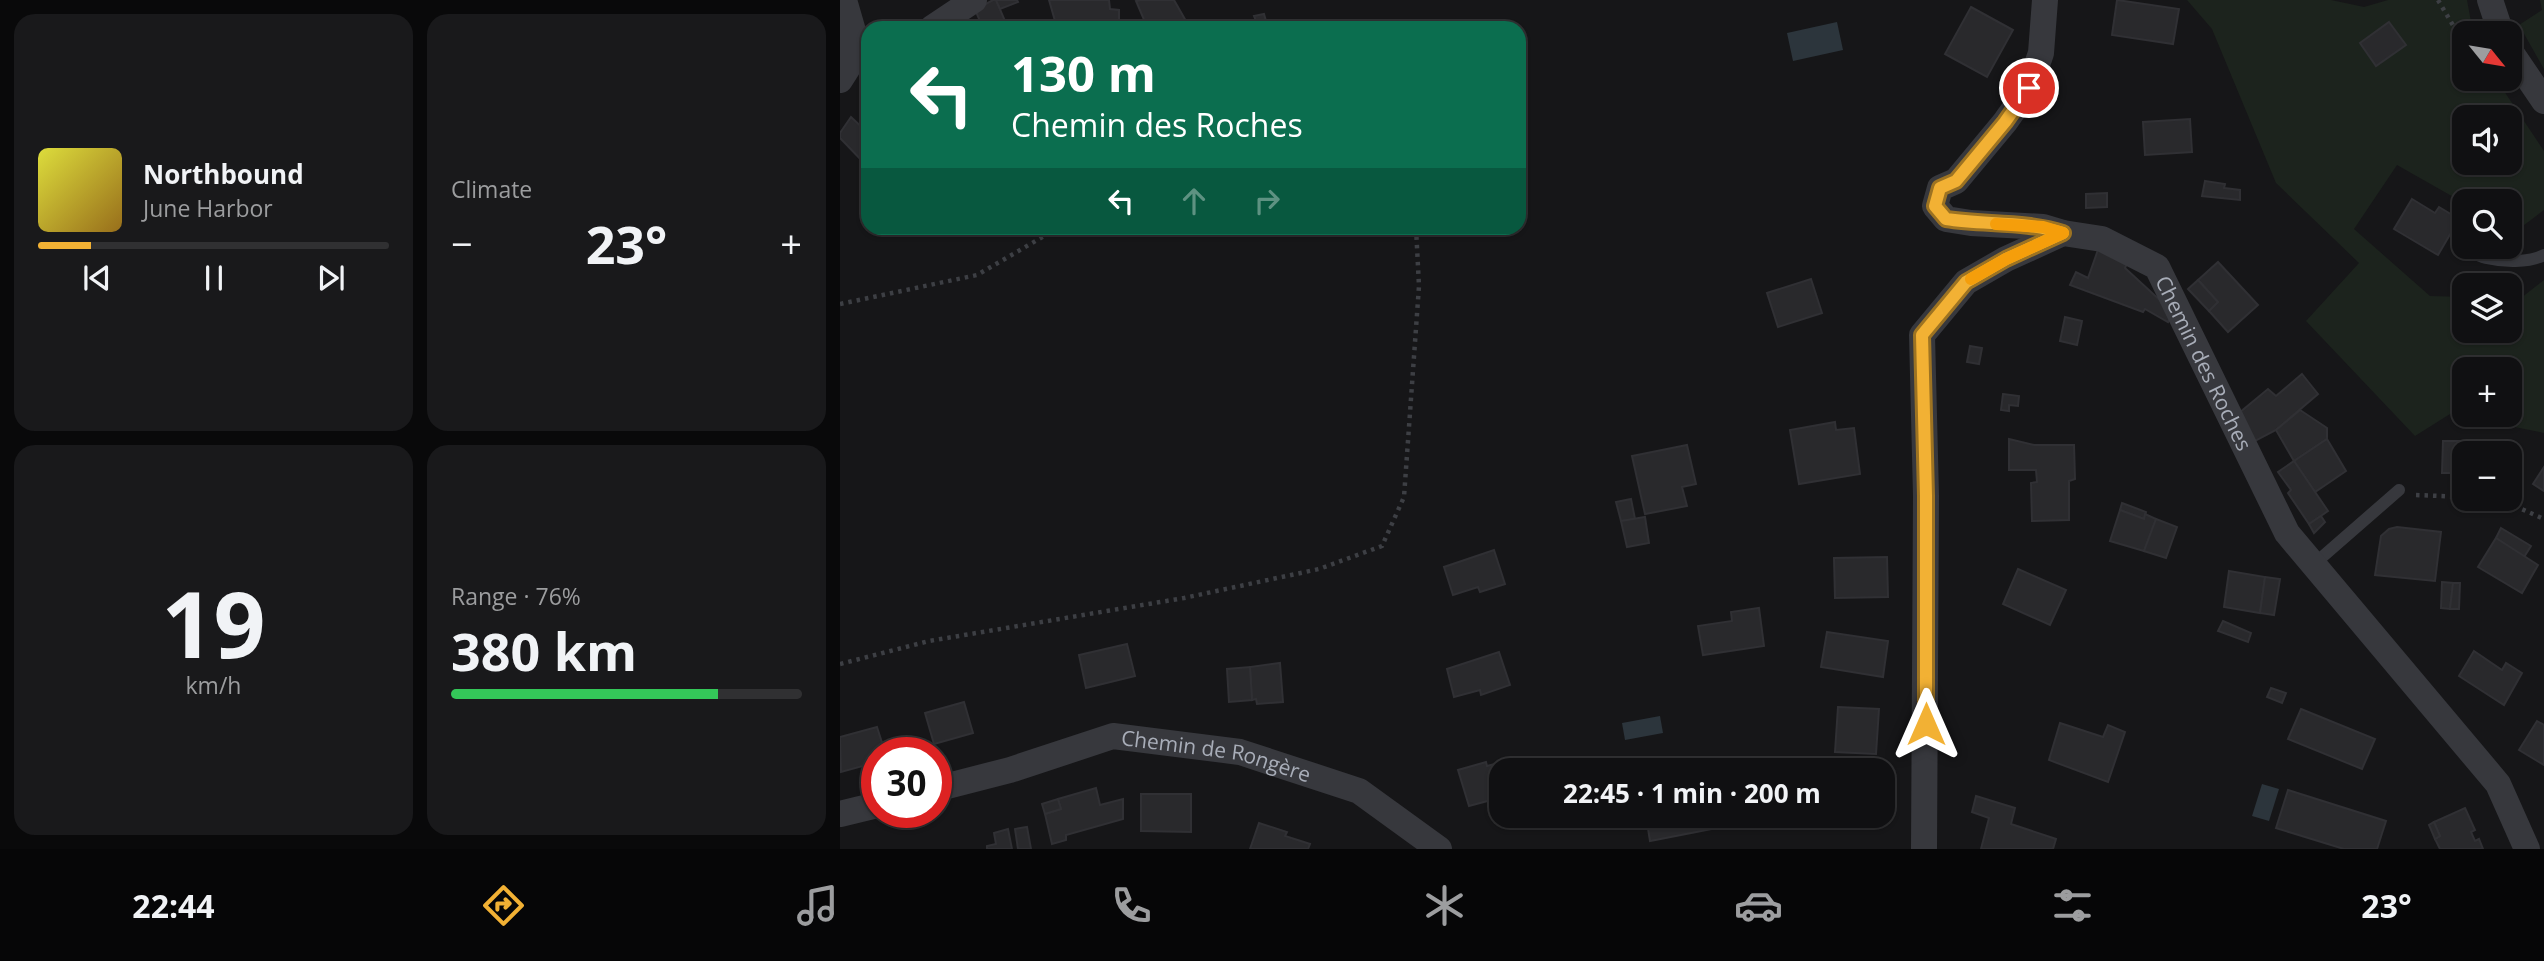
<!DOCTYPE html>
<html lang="en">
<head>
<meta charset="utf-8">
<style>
	body { margin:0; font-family:"Open Sans",sans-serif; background:#19191b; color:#f1f3f6; height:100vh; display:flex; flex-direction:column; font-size:26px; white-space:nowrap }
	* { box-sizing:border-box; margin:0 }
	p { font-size:23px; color:#9c9d9f }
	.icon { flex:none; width:38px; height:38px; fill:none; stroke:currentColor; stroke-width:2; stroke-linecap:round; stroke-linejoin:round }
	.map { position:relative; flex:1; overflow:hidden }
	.details { display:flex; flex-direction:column; gap:14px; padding:14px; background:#09090a; width:840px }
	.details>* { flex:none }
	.guide { position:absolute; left:21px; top:21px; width:665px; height:214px; border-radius:21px; box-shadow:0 2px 5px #0004,0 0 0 2px #303032; background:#0b6e4f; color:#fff; overflow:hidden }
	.needle { width:46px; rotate:120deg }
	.buttons { position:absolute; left:1612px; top:21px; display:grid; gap:14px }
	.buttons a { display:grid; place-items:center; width:70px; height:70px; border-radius:14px; background:#101012; box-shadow:0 2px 5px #0004,0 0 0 2px #303032; font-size:35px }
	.speed { position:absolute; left:21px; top:737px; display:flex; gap:14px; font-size:35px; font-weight:700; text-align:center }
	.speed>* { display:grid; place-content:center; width:91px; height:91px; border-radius:50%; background:#101012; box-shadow:0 2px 5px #0004,0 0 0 2px #303032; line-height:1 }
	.speed .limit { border:10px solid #d22; background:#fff; color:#111 }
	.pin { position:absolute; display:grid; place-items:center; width:60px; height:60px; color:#fff; margin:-30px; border:4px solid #fff; border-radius:50%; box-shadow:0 2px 7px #0007 }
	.me { position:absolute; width:77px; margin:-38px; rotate:0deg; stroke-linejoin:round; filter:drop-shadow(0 0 5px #0008) }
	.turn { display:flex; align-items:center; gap:24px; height:147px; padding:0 35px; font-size:32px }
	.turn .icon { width:91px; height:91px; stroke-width:2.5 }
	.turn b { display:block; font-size:49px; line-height:60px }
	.lanes { display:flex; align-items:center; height:66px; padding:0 35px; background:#0003; justify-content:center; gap:35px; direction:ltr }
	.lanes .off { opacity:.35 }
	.big { font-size:52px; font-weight:700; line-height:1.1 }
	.details .card { flex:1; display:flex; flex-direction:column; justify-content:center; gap:10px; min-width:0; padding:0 24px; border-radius:21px; background:#19191b }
	.details .dial { align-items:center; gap:0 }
	.dial b { font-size:91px; line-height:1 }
	.song { display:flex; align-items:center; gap:21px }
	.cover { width:84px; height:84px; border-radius:10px; background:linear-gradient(135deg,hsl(60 70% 55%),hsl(40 70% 35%)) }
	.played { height:7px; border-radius:4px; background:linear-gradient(90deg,#f2b134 15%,#303032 15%) }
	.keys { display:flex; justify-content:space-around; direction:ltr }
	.heat { display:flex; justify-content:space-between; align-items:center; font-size:38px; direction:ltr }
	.charge { height:10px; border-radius:5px; background:linear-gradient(90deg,#34c759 76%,#303032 0) }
	.details .tiles { flex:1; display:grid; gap:14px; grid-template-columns:repeat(2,1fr) }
	.trip { position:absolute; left:649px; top:758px; width:406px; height:70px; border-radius:21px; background:#101012; box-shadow:0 2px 5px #0004,0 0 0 2px #303032; font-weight:700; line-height:70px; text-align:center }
	.tabs { display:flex; height:112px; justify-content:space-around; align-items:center; background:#060607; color:#9c9d9f }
	.tabs .icon { width:49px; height:49px }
	.tabs .on { color:#f2b134 }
	.tabs b { font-size:32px; color:#f1f3f6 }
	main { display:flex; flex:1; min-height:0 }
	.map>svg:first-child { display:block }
</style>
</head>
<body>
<main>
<section class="details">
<div class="tiles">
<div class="card">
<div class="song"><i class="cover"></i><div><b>Northbound</b><p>June Harbor</p></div></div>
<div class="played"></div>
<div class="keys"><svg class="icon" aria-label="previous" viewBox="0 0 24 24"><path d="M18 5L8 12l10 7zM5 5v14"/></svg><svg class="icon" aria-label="pause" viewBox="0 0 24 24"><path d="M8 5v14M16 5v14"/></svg><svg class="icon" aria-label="next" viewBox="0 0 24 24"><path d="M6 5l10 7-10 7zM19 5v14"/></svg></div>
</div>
<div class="card"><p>Climate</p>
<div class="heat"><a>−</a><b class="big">23°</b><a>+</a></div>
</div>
<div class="card dial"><b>19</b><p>km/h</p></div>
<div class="card"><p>Range · 76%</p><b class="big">380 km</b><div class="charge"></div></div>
</div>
</section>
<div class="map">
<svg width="1704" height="849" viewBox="0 0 1704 849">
	<rect width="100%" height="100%" fill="#161618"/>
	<g fill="#1c231d" fill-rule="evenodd">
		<path d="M1347,0H1491L1524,7L1548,0H1627L1633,33H1624V79H1656L1704,151V210L1675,232L1670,229V201H1624V203L1557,165L1514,229L1590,296L1624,297V331H1670V298H1681L1704,280V433L1610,414L1575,436L1466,321L1519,263L1436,183L1372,29ZM1624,117H1670V163H1624ZM1624,369H1670V415H1624Z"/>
		<path d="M1700,0H1704V69L1679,25L1702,10Z"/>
	</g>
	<g fill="#2c353c">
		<path d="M997,22L1003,50L953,61L947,33Z"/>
		<path d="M820,716L823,733L785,740L782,723Z"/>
		<path d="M1422,784L1439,789L1429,821L1412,816Z"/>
	</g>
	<g fill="#29292c" stroke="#303034" stroke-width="2">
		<path d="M153,0H156L168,28H143L136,12L142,6Z"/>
		<path d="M156,0H177L178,2L160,9Z"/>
		<path d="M209,0H269L270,9L279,10V28H217Z"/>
		<path d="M301,0H334L350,28H297L296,26L305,22L296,1Z"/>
		<path d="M1277,0L1339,9L1333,44L1272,35Z"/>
		<path d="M1131,7L1173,30L1147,77L1105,54Z"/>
		<path d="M424,14L428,28H385L416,21L414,16Z"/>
		<path d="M1549,22L1566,45L1536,66L1520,43Z"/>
		<path d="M11,117L28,133V167L0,138V133Z"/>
		<path d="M1350,119L1352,152L1305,155L1303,122Z"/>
		<path d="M1365,181L1385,184L1384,188L1400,190V200L1362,196Z"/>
		<path d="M1267,193V207L1246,208V194Z"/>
		<path d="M1572,199L1595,213L1599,207L1619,219L1598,255L1554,229Z"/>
		<path d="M1259,247L1288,261L1285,268L1322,302L1330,318L1328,322L1305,309L1303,312L1230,285L1236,272L1248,278Z"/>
		<path d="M1378,262L1418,305L1388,332L1369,311L1378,302L1358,280Z"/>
		<path d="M971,279L982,313L938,327L927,293Z"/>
		<path d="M1358,280L1378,302L1369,311L1348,289Z"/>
		<path d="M1225,317L1242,321L1237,345L1220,341Z"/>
		<path d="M1130,346L1142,348L1139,364L1127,362Z"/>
		<path d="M1462,374L1478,394L1436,430L1415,441L1399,413L1428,389L1436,396Z"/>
		<path d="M1163,394L1179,396L1178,406L1169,405V411L1161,410Z"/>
		<path d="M1460,410L1487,428V439L1454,461L1436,430Z"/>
		<path d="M995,422L996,430L1014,428L1020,474L959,484L950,430Z"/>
		<path d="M1169,439L1194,445H1234L1235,479L1229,481V520L1192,521L1191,483L1197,482L1196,470H1169Z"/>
		<path d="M1487,439L1506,471L1475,492L1454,461Z"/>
		<path d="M1603,441H1650V453H1624V473H1602Z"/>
		<path d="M847,445L856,484L842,487L847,506L805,514L792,456Z"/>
		<path d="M1454,461L1488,511L1469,524L1448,493L1451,490L1438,472Z"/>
		<path d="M1704,467V491L1693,484Z"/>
		<path d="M791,499L795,519L781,521L776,502Z"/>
		<path d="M1282,503L1306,512L1304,519L1280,510Z"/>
		<path d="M1280,510L1304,519L1305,514L1316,519L1304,551L1270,541Z"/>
		<path d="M1481,516L1485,522L1474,533L1469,524Z"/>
		<path d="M805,517L809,543L787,547L781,521Z"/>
		<path d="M1316,519L1337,527L1326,558L1304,551Z"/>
		<path d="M1557,527L1601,532L1595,581L1535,575L1541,536L1549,529Z"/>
		<path d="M1661,528L1691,546L1684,557L1656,538Z"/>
		<path d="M1656,538L1698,565L1682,593L1638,567Z"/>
		<path d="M654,550L665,584L640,592L638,587L613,595L604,567Z"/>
		<path d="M1047,557L1048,597L995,598L994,558Z"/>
		<path d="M1178,569L1226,590L1210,625L1163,604Z"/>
		<path d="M1389,571L1425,577L1420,613L1384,607Z"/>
		<path d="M1425,577L1440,579L1434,615L1420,613Z"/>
		<path d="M1602,582L1613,583L1610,609L1601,608Z"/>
		<path d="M1613,583H1620L1619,609H1610Z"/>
		<path d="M919,608L924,646L863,655L858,626L892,621L891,612Z"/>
		<path d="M1383,621L1411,633L1408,642L1378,631Z"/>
		<path d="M987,632L1048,641L1043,677L981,667Z"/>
		<path d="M287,644L295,676L246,688L239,655Z"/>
		<path d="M1634,651L1662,670L1666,663L1682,673L1664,705L1619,676Z"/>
		<path d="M659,652L670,685L641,695L640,690L614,697L607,669Z"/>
		<path d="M440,663L443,702L417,704L416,699L412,700L410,667Z"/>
		<path d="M410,667L412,700L389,702L387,669Z"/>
		<path d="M1431,688L1446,693L1442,703L1427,697Z"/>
		<path d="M124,702L133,733L94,744L85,713Z"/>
		<path d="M998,707L1039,709L1036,754L995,752Z"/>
		<path d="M1461,709L1535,739L1522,769L1448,739Z"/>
		<path d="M1697,721L1704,725V765L1679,750Z"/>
		<path d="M1220,723L1263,737L1268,725L1285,732L1268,782L1209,760Z"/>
		<path d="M37,727L45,752H37V762L1,772L0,737Z"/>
		<path d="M674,759L677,770H662V800L656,802L655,799L629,806L618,770L646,762L647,766Z"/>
		<path d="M256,788L260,805L283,799V819L226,835V840L212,844L205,814L221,809L218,799Z"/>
		<path d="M1448,790L1546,821L1537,849H1504L1436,828Z"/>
		<path d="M301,794H351V832L301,831Z"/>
		<path d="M1136,796L1175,808L1171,824L1216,839L1213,849H1141L1149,818L1132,812Z"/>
		<path d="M218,799L221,809L205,814L202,804Z"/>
		<path d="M1625,808L1635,830L1631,832L1635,841L1639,839L1643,849H1600L1595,839L1600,836L1594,822Z"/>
		<path d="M806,816H874L877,828L810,841Z"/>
		<path d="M1594,822L1600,836L1595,839L1589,825Z"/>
		<path d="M419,823L447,832L445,836L470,844L468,849H410Z"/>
		<path d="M187,827L191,849H178L175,829Z"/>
		<path d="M168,829L172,849H147V846L156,844L154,833Z"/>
	</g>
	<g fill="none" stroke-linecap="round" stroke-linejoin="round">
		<g stroke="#3d3f44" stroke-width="4.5" stroke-dasharray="3.5 5" stroke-linecap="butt">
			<path d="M1598,0L1624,44"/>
			<path d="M0,304L137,275L218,228"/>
			<path d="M1576,495L1624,497"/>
			<path d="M1659,499L1704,519"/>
			<path d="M0,664L89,641L344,598L479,569L542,546L564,497L579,286L576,228"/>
		</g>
		<g stroke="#37383d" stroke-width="12">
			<path d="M1620,245C1628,249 1637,256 1646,258C1663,262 1689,263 1704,255"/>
			<path d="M1473,565L1559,490"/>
		</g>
		<g stroke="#37383d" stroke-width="26">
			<path id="s1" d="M1205,0L1201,53L1189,88L1165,122L1116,181L1100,188L1095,206L1106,219L1131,223L1203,227L1223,233L1262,239L1317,267L1447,533L1658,784L1687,849"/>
			<path d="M1650,0L1661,33"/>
			<path d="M92,28L134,0"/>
			<path d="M1670,51L1704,101"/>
			<path d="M0,80L12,61L13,31L4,0"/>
			<path id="s2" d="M96,789L170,770L273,736L400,752L519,791L599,849"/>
			<path d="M0,814L37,805"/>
			<path d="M1084,849L1086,496L1082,335L1126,282L1166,259L1223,233"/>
		</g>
	</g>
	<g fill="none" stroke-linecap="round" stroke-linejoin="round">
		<defs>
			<path id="route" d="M1086,724V496L1082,335L1126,282L1166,259L1223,233C1186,221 1145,225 1106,219L1095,206L1100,188L1116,181L1165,122L1189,88"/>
		</defs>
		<use href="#route" stroke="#9d7322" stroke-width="18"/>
		<use href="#route" stroke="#f2b134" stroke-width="12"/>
		<path stroke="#f59e0b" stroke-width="12" d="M1131,279L1166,259L1223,233L1203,227L1156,224"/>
	</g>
	<g text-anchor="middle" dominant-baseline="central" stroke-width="7" stroke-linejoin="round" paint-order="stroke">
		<g font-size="21" fill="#a8adb8" stroke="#111113">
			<text stroke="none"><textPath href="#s1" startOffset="588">Chemin des Roches</textPath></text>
			<text stroke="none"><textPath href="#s2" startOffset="290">Chemin de Rongère</textPath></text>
		</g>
	</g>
</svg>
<div class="buttons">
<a><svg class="needle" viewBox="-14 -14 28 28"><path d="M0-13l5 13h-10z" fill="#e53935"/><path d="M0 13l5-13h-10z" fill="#9c9d9f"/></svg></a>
<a><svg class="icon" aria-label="sound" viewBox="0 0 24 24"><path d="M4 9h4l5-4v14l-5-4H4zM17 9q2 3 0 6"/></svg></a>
<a><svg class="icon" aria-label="search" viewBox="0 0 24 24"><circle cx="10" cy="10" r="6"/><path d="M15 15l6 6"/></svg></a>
<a><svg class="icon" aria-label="layers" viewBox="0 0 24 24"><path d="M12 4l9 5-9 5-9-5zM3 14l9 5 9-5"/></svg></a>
<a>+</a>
<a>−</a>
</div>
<div class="speed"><div class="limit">30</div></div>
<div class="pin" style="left:1189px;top:88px;background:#d93025"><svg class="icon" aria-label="arrive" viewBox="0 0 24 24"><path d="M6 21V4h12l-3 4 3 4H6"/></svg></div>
<svg class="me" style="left:1086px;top:724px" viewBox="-20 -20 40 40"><path d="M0-17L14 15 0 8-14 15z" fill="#f2b134" stroke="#fff" stroke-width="4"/></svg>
<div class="trip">22:45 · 1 min · 200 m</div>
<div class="guide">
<div class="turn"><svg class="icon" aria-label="left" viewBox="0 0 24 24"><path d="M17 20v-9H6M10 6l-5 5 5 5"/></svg><div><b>130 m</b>Chemin des Roches</div></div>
<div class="lanes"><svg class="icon" aria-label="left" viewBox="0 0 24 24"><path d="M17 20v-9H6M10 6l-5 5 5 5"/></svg><svg class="icon off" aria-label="ahead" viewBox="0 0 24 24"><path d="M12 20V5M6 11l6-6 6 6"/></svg><svg class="icon off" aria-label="right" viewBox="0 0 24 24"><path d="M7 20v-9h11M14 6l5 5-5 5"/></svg></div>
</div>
</div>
</main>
<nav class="tabs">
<b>22:44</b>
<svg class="icon on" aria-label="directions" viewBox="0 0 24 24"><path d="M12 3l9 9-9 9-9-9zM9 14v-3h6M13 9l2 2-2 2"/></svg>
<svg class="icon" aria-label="music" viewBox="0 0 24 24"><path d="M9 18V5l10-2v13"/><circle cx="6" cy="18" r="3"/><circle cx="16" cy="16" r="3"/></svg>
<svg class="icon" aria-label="phone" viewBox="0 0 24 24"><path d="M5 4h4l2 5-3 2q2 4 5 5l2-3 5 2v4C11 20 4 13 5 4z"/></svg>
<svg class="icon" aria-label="climate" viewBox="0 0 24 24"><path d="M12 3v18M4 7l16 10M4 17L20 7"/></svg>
<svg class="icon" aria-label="car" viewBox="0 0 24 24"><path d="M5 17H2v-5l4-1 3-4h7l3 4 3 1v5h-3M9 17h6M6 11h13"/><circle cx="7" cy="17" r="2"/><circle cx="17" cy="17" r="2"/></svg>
<svg class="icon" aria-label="filters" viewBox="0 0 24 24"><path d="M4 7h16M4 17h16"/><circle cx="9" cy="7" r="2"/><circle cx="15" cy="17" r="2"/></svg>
<b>23°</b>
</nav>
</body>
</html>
